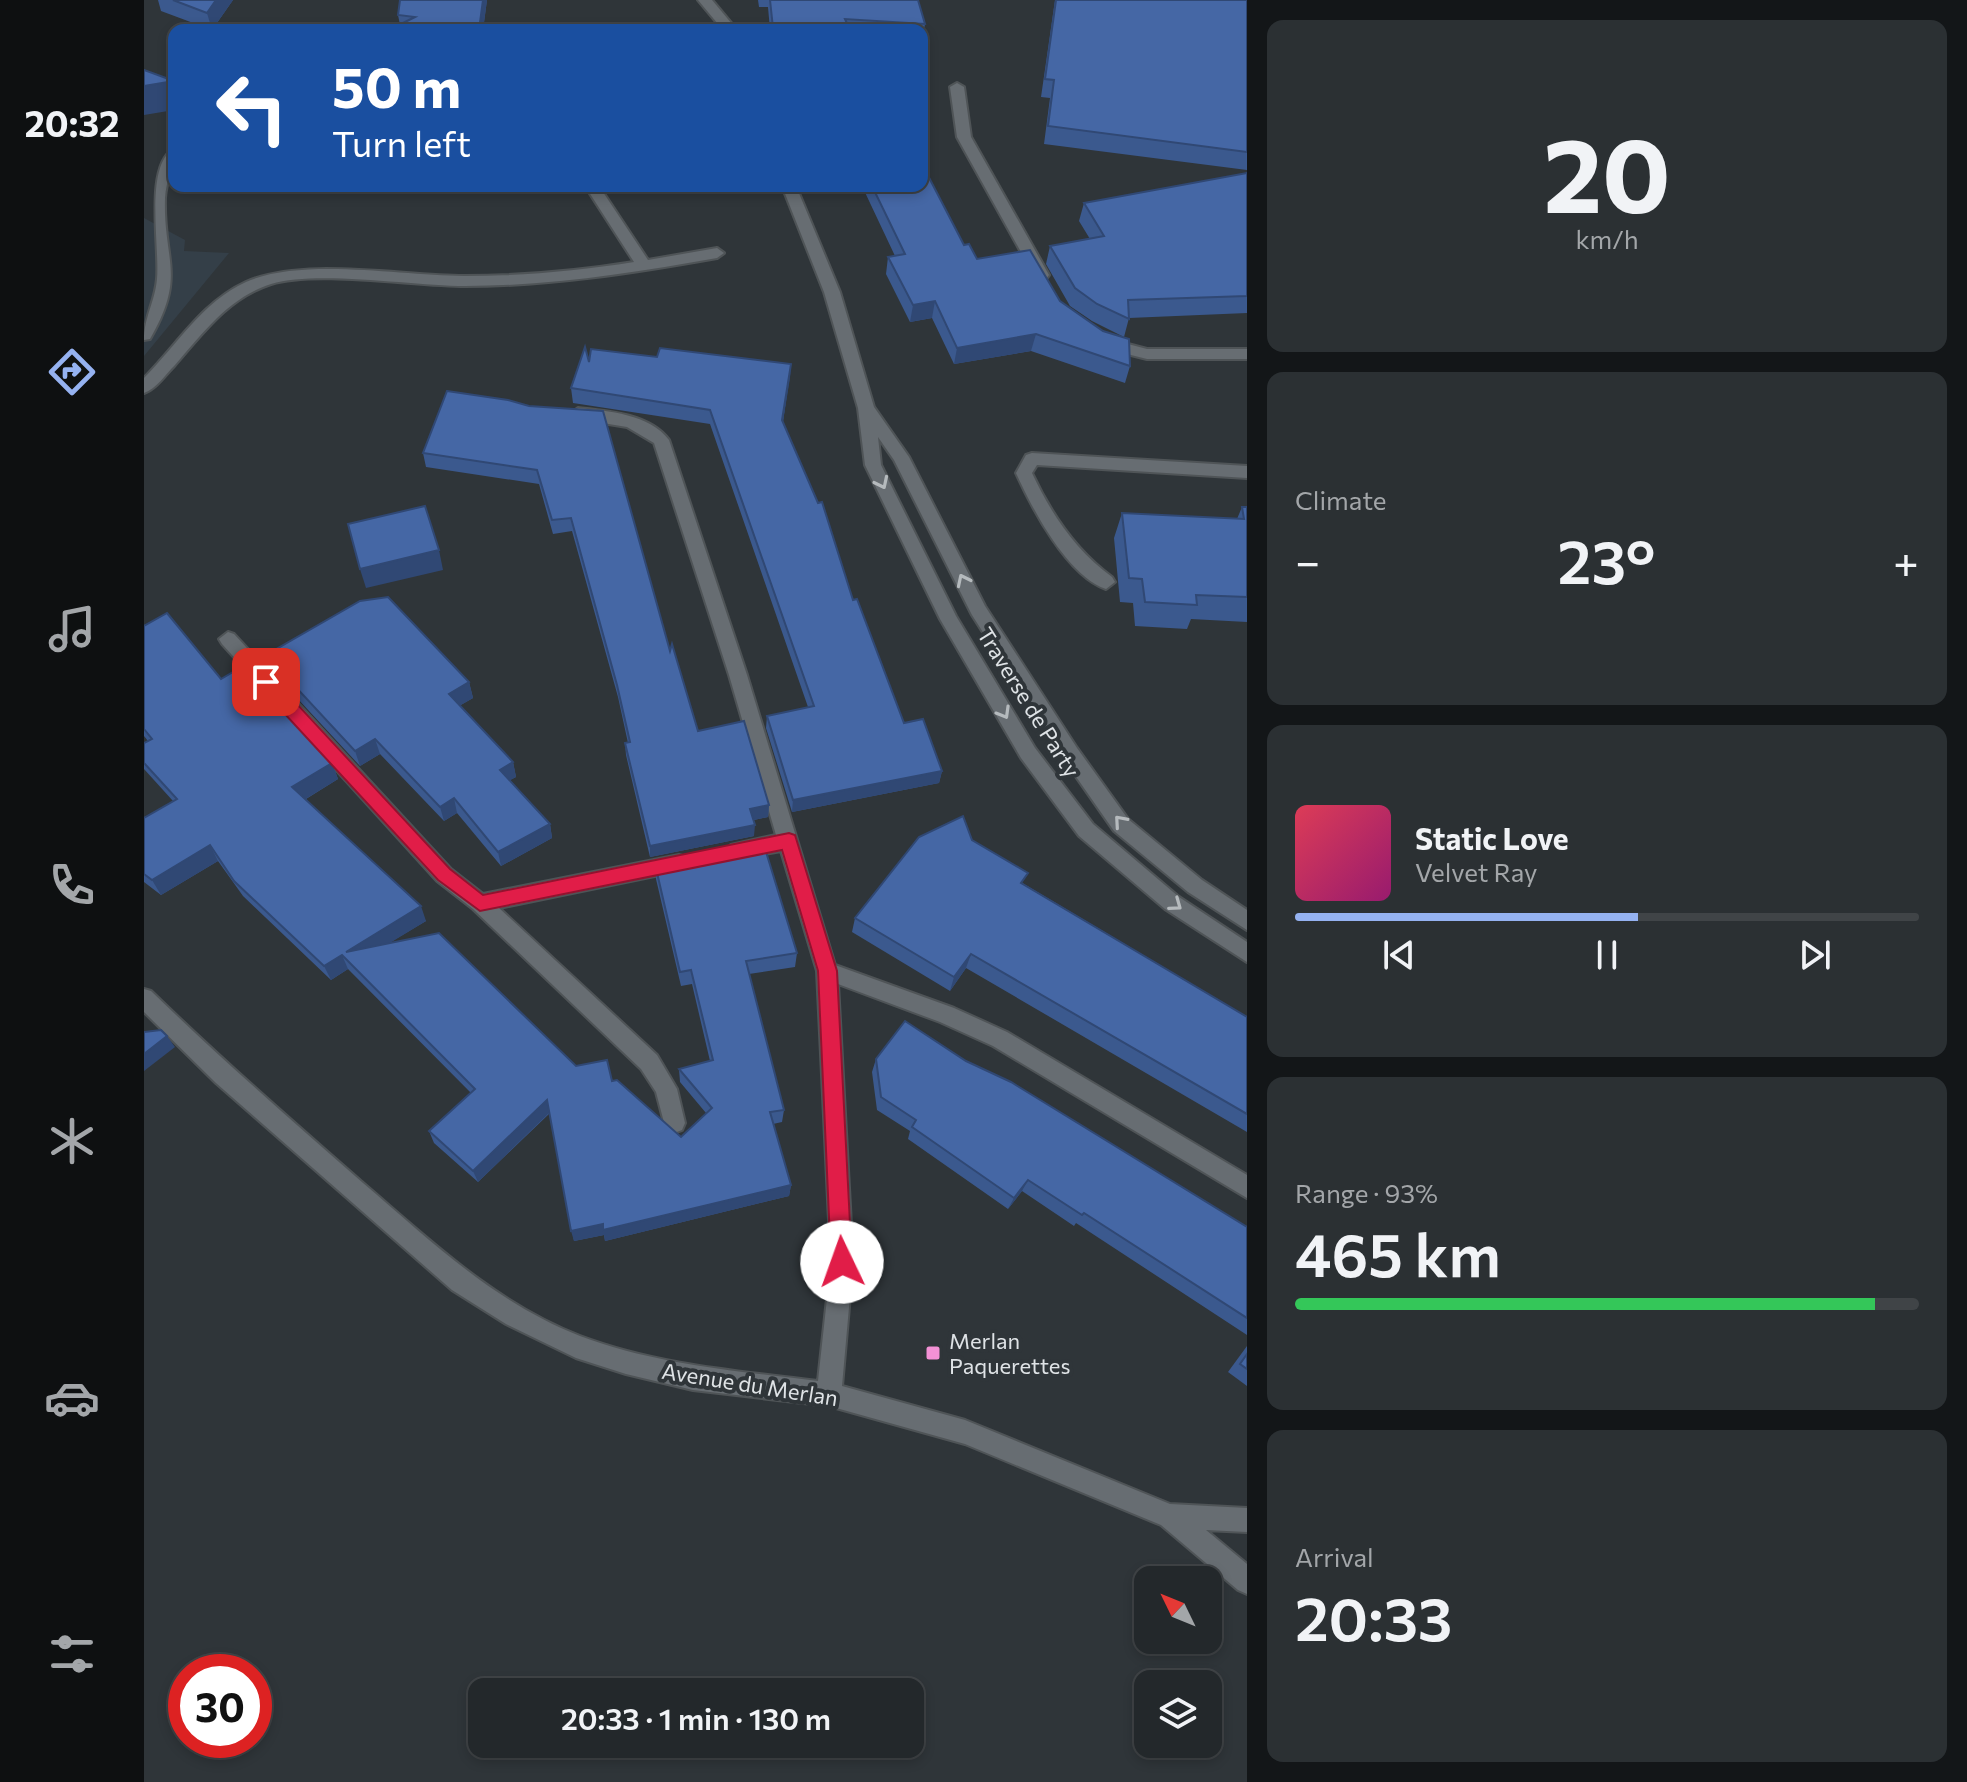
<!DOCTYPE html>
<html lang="en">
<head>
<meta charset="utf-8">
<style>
	body { margin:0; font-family:Commissioner,sans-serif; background:#2b3033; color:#f1f3f6; height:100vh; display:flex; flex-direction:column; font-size:30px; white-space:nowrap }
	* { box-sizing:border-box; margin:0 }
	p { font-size:26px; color:#a3a6a9 }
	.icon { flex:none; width:44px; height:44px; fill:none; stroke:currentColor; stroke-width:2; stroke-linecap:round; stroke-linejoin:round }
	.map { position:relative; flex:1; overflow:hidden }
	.details { display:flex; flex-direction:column; gap:20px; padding:20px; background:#131618; width:720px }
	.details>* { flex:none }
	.guide { position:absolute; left:24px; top:24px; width:760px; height:168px; border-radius:16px; box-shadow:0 4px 12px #0003,0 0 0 2px #404447; background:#1a4fa0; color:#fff; overflow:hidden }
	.needle { width:52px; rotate:313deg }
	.buttons { position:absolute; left:990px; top:1566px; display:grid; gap:16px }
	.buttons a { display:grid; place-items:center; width:88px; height:88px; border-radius:16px; background:#23282b; box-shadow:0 4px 12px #0003,0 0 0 2px #404447; font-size:40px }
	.speed { position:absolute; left:24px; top:1654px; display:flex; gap:16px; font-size:40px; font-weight:700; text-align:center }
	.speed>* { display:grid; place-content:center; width:104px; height:104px; border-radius:50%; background:#23282b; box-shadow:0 4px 12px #0003,0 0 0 2px #404447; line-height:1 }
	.speed .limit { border:12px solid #d22; background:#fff; color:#111 }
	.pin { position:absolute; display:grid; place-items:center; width:68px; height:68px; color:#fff; margin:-34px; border-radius:16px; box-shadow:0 4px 12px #0006 }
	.me { position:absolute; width:88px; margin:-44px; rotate:357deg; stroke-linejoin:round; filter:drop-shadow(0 0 6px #0008) }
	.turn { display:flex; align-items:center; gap:28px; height:168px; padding:0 32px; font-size:36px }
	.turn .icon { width:104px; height:104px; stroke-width:2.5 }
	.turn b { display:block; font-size:56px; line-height:68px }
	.big { font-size:60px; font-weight:600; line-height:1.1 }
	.details .tile { flex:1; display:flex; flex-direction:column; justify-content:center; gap:12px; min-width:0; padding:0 28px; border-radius:16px; background:#2b3033 }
	.details .dial { align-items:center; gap:0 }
	.dial b { font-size:104px; line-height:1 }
	.song { display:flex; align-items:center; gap:24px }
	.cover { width:96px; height:96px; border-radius:12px; background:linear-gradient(135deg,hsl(350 70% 55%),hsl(320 70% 35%)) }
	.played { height:8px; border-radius:4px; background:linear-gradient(90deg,#95b2f1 55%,#404447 55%) }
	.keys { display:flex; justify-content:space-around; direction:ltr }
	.heat { display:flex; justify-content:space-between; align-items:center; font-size:44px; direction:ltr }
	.charge { height:12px; border-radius:6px; background:linear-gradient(90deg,#34c759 93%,#404447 0) }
	.trip { position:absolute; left:324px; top:1678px; width:456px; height:80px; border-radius:16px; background:#23282b; box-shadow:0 4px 12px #0003,0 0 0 2px #404447; font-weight:600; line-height:80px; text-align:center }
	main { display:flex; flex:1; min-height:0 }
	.tabs { display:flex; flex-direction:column; width:144px; justify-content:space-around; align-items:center; background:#0e1011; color:#a3a6a9 }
	.tabs .icon { width:56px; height:56px }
	.tabs .on { color:#95b2f1 }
	.tabs b { font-size:36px; color:#f1f3f6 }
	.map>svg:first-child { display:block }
</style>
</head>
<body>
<main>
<nav class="tabs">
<b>20:32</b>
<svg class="icon on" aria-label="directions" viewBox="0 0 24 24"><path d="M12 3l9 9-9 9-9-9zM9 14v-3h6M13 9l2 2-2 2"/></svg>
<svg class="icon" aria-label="music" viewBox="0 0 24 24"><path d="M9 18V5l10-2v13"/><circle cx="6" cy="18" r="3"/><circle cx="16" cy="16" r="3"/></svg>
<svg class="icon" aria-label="phone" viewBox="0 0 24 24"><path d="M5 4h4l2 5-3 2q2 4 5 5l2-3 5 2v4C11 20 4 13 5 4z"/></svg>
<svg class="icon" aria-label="climate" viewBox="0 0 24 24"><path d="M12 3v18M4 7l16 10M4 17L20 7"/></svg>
<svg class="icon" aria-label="car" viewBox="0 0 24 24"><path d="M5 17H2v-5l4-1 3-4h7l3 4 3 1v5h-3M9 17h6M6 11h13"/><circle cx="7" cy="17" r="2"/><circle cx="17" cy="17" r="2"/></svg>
<svg class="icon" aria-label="filters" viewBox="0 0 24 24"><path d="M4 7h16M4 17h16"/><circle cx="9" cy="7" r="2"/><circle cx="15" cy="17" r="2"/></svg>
</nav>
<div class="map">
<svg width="1103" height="1782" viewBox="0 0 1103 1782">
	<rect width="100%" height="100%" fill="#2f3539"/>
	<path fill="#343f48" d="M0,218L41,240L40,251L85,253L0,356Z"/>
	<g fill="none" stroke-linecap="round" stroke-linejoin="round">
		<defs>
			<g id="minor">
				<path d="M554,0H568L593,30H579Z"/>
				<path d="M813,83L820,87L827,137L905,275L902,279H892L813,137L806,87Z"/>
				<path d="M30,149C30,166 22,180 21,198C19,261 43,275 6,339L0,340C0,317 11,302 13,279C16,248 0,164 30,149Z"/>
				<path d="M441,186H455L504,260L573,248L580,253L573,258C489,273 406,286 321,286C269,286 173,270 127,284C84,298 59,333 31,365C22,374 12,389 0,393V378C33,345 58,302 102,282C159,257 257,276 320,276C377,276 434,271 490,262Z"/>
				<path d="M638,186H652L696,292L730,407L765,457L841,606L933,748L984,819L1058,880L1103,910V930L1044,892L970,831L919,758L828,615L750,460L734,437L737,465L812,616L891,748L949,824L1035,897L1103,942V962L1021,909L935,836L877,758L796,619L721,465L714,408L680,292Z"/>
				<path d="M961,338L1003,349H1103V359H1003L955,347L953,343Z"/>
				<path d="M434,408C464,411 506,414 525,440L603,675L691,965L810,1008L863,1032L1103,1175V1198L849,1046L796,1022L694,984L709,1262L698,1386L821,1420L1026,1504L1103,1508V1532L1062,1530L1103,1564V1594L1094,1590L1017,1525L821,1444L685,1406L549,1390L482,1374L432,1358L362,1324L308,1290L72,1083L0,1012V989L7,991C76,1058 147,1120 219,1183C287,1241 351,1303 436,1336C513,1365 594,1371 674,1381L687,1262L673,971L637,851L594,859L587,857L584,851L587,845L632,835L585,675L510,443L483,427L428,418L426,414Z"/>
				<path d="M888,453L1103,466V478L893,465L888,473C907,514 932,551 968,577L971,582L962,589C923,576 888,508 872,473L882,455Z"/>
				<path d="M84,632L90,634L307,869L339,894L535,855L542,857L545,863L542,869L535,871L355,908L513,1055L533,1089L541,1123L538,1130L530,1133L522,1130L512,1092L497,1069L329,909L293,881L78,644L75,639Z"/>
			</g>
		</defs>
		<use href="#minor" stroke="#4f5457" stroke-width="4"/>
		<use href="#minor" fill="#676d72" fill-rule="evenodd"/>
	</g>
	<g fill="#3b598e">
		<path d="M14,0H89L68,30L17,11Z"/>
		<path d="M256,0H343L339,30H245L256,25L254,15Z"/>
		<path d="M614,0H774L781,24L778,42V30H626L624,7H615Z"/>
		<path d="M911,0H1103V170L900,144L906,98L897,97Z"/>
		<path d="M1103,173V313L985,318L980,337L948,321L926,306L902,264L906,246L946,239L935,221L940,203Z"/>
		<path d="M711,186H778L820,245L833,259L916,301L986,366L981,383L887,351L810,364L788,318L766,322L742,274L744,257L751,256L718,186L712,187Z"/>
		<path d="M513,357L647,364L639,422L709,600L760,723L798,771L795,783L648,812L622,728L623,716L664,707L566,424L429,403L427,388L445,362Z"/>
		<path d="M364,400L526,651L554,731L625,805L624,817L610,820V836L506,857L482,755L481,743H484L474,697L428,531L409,534L395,484L282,467L279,453Z"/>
		<path d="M1098,507H1103V622L1047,619L1043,629L991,626L989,603L976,602L970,538L978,513L1093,519Z"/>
		<path d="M0,626L77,679L188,763L194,779L162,799L282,921L245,943L432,1066L468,1081L537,1137L562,1113L536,1082L535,1069L566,1061L548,984L537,986L512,879L511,864L653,953L651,967L605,974L640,1110L638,1122L629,1124L647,1185L645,1196L461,1241L460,1235L430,1241L406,1113L334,1182L290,1143L285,1131L327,1093L204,969L187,980L99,896L74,861L17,895L0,882V818L29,801L0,769V743L4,741L0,736Z"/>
		<path d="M122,655L325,682L329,698L315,706L369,762L372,777L366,780L406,824L408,838L357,866L313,813L300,821L236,754L216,766L128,671Z"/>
		<path d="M828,840L880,884L1103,1017V1132L822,968L806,991L708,932L711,918Z"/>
		<path d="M732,1059L822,1061L1103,1227V1335L932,1223L930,1226L878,1191L864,1209L764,1139L766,1131L733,1110L728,1072Z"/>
		<path d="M1103,1346V1386L1084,1372Z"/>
	</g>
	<g fill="#304874">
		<path d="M72,0H89L68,30L63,13Z"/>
		<path d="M339,0H343L339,30H335Z"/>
		<path d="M30,81V110L0,115V86Z"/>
		<path d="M791,301L788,318L766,322L769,305Z"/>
		<path d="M892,334L887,351L810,364L813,348Z"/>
		<path d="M647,364L646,378L637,434L638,420Z"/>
		<path d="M295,550L299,570L222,588L216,569Z"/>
		<path d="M325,682L329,698L308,710L305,694Z"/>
		<path d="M231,739L236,754L216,766L211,751Z"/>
		<path d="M369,762L372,777L359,784L356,770Z"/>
		<path d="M188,763L194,779L155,803L148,787Z"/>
		<path d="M798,771L795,783L648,812L649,800Z"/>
		<path d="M310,798L313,813L300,821L296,807Z"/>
		<path d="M625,805L624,817L605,821L606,809Z"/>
		<path d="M406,824L408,838L357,866L354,852Z"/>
		<path d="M611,825L610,836L506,857V846Z"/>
		<path d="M66,845L74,861L17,895L8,880Z"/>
		<path d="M277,906L282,921L208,966L202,952Z"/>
		<path d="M827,954L822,968L806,991L810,977Z"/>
		<path d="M198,955L204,969L187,980L180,966Z"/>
		<path d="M23,1036L31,1047L0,1071V1054Z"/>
		<path d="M403,1100L406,1112L334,1182L329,1171Z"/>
		<path d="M884,1180L878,1191L864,1209L870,1198Z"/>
		<path d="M647,1185L645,1196L461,1241L460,1235L430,1241L427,1231Z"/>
	</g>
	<g fill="#4567a5" stroke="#304874" stroke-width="2">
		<path d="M29,0H72L63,13Z"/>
		<path d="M256,0H339L335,30H245L271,17L254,15Z"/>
		<path d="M626,0H774L781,24L701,19L706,30H653L652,27L629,28Z"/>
		<path d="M912,0H1103V152L904,126L910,80L901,79Z"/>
		<path d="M0,70L30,81L0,86Z"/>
		<path d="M778,164L820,245L825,244L833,259L886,250L916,301L959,331L985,339L986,366L892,334L813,348L791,301L769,305L744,257L761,254L728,186H778Z"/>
		<path d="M1103,173V296L984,300L985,319L953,304L931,288L906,246L960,236L940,203Z"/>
		<path d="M441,347L445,362L447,349L513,357L516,348L647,364L638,420L674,503L678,502L709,600L713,599L760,723L779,719L798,771L649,800L623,716L670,706L566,410L427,388Z"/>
		<path d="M303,391L364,400L385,406L459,411L526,651L528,644L554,731L600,721L625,805L606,809L611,825L506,846L481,743L486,742L473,685L427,518L408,520L393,470L279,453Z"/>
		<path d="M281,506L295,550L216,569L204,524Z"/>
		<path d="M1098,507H1103V597L1052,595L1053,605L1001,602L998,579L985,578L978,513L1100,519Z"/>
		<path d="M244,597L325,682L305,694L369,762L356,770L406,824L354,852L310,798L296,807L231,739L211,751L122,655L216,601Z"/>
		<path d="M23,613L77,679L101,665L188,763L148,787L277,906L202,952L295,933L432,1066L463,1060L468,1081L473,1080L537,1137L568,1108L535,1069L569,1060L547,970L536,972L511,864L619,842L653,953L602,961L640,1110L626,1112L647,1185L459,1230V1224L427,1231L403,1100L329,1171L285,1131L331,1089L198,955L180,966L90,881L66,845L8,880L0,874V818L33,799L0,763V743L8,739L0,729V626Z"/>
		<path d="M819,816L828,840L884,873L877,883L1103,1017V1114L827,954L810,977L711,918L775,837Z"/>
		<path d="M761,1021L822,1061L867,1082L1103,1227V1318L940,1213L938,1215L884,1180L870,1198L768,1127L772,1120L737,1097L732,1059Z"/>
		<path d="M17,1030L23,1036L0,1054V1032Z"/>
		<path d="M1103,1354V1369L1096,1364Z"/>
	</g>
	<defs><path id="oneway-chevron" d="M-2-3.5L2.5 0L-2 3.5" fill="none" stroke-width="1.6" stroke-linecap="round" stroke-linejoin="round" transform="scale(2)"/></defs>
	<g stroke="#b5babd">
		<use href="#oneway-chevron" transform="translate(738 483) rotate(64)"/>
		<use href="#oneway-chevron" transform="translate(819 580) rotate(-116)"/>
		<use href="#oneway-chevron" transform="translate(860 713) rotate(60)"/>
		<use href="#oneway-chevron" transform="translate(976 821) rotate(-131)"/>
		<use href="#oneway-chevron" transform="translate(1032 905) rotate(36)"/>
	</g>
	<path fill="#e11d48" stroke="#92132f" stroke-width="2" d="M122,675L128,677L306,869L339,895L645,833L651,835L693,971L708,1262L705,1270L698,1273L690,1270L687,1262L674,971L638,850L336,911L294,880L116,687L114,682L116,677Z"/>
	<rect fill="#f391d5" stroke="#2f3539" stroke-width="3" x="781" y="1345" width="16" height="16" rx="4"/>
	<g text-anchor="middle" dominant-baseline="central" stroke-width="8" stroke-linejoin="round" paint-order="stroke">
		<g font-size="22" fill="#dfe3e6" stroke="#2f3539">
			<text transform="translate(885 702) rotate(58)">Traverse de Party</text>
			<text transform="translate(606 1384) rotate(9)">Avenue du Merlan</text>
		</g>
		<g font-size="22" fill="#dfe3e6" stroke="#2f3539" text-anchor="start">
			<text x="805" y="1340">Merlan<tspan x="805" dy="25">Paquerettes</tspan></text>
		</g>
	</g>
</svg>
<div class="buttons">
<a><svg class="needle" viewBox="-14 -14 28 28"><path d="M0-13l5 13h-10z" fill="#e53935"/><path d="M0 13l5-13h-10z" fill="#a3a6a9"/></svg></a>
<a><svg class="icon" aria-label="layers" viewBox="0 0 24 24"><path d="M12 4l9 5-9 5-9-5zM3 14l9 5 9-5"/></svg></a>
</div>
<div class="speed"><div class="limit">30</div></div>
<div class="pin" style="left:122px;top:682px;background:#d93025"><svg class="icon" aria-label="arrive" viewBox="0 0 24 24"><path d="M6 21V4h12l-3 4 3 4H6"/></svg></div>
<svg class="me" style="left:698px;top:1262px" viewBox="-20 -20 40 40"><circle r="19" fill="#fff"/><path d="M0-13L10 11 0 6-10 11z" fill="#e11d48"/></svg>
<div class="trip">20:33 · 1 min · 130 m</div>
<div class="guide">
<div class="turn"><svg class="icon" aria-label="left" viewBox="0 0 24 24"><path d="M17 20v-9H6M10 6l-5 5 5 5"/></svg><div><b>50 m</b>Turn left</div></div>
</div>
</div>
<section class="details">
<div class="tile dial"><b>20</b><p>km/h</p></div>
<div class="tile"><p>Climate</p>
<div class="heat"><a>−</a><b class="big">23°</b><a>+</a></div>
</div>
<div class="tile">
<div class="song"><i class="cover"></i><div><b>Static Love</b><p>Velvet Ray</p></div></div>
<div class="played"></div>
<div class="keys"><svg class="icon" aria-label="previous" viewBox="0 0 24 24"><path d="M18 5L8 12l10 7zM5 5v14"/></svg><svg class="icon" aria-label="pause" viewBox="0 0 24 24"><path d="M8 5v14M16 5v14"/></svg><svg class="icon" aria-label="next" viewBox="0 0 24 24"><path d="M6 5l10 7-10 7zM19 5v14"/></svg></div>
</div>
<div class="tile"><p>Range · 93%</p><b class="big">465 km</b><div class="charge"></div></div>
<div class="tile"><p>Arrival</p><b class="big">20:33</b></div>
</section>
</main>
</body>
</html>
